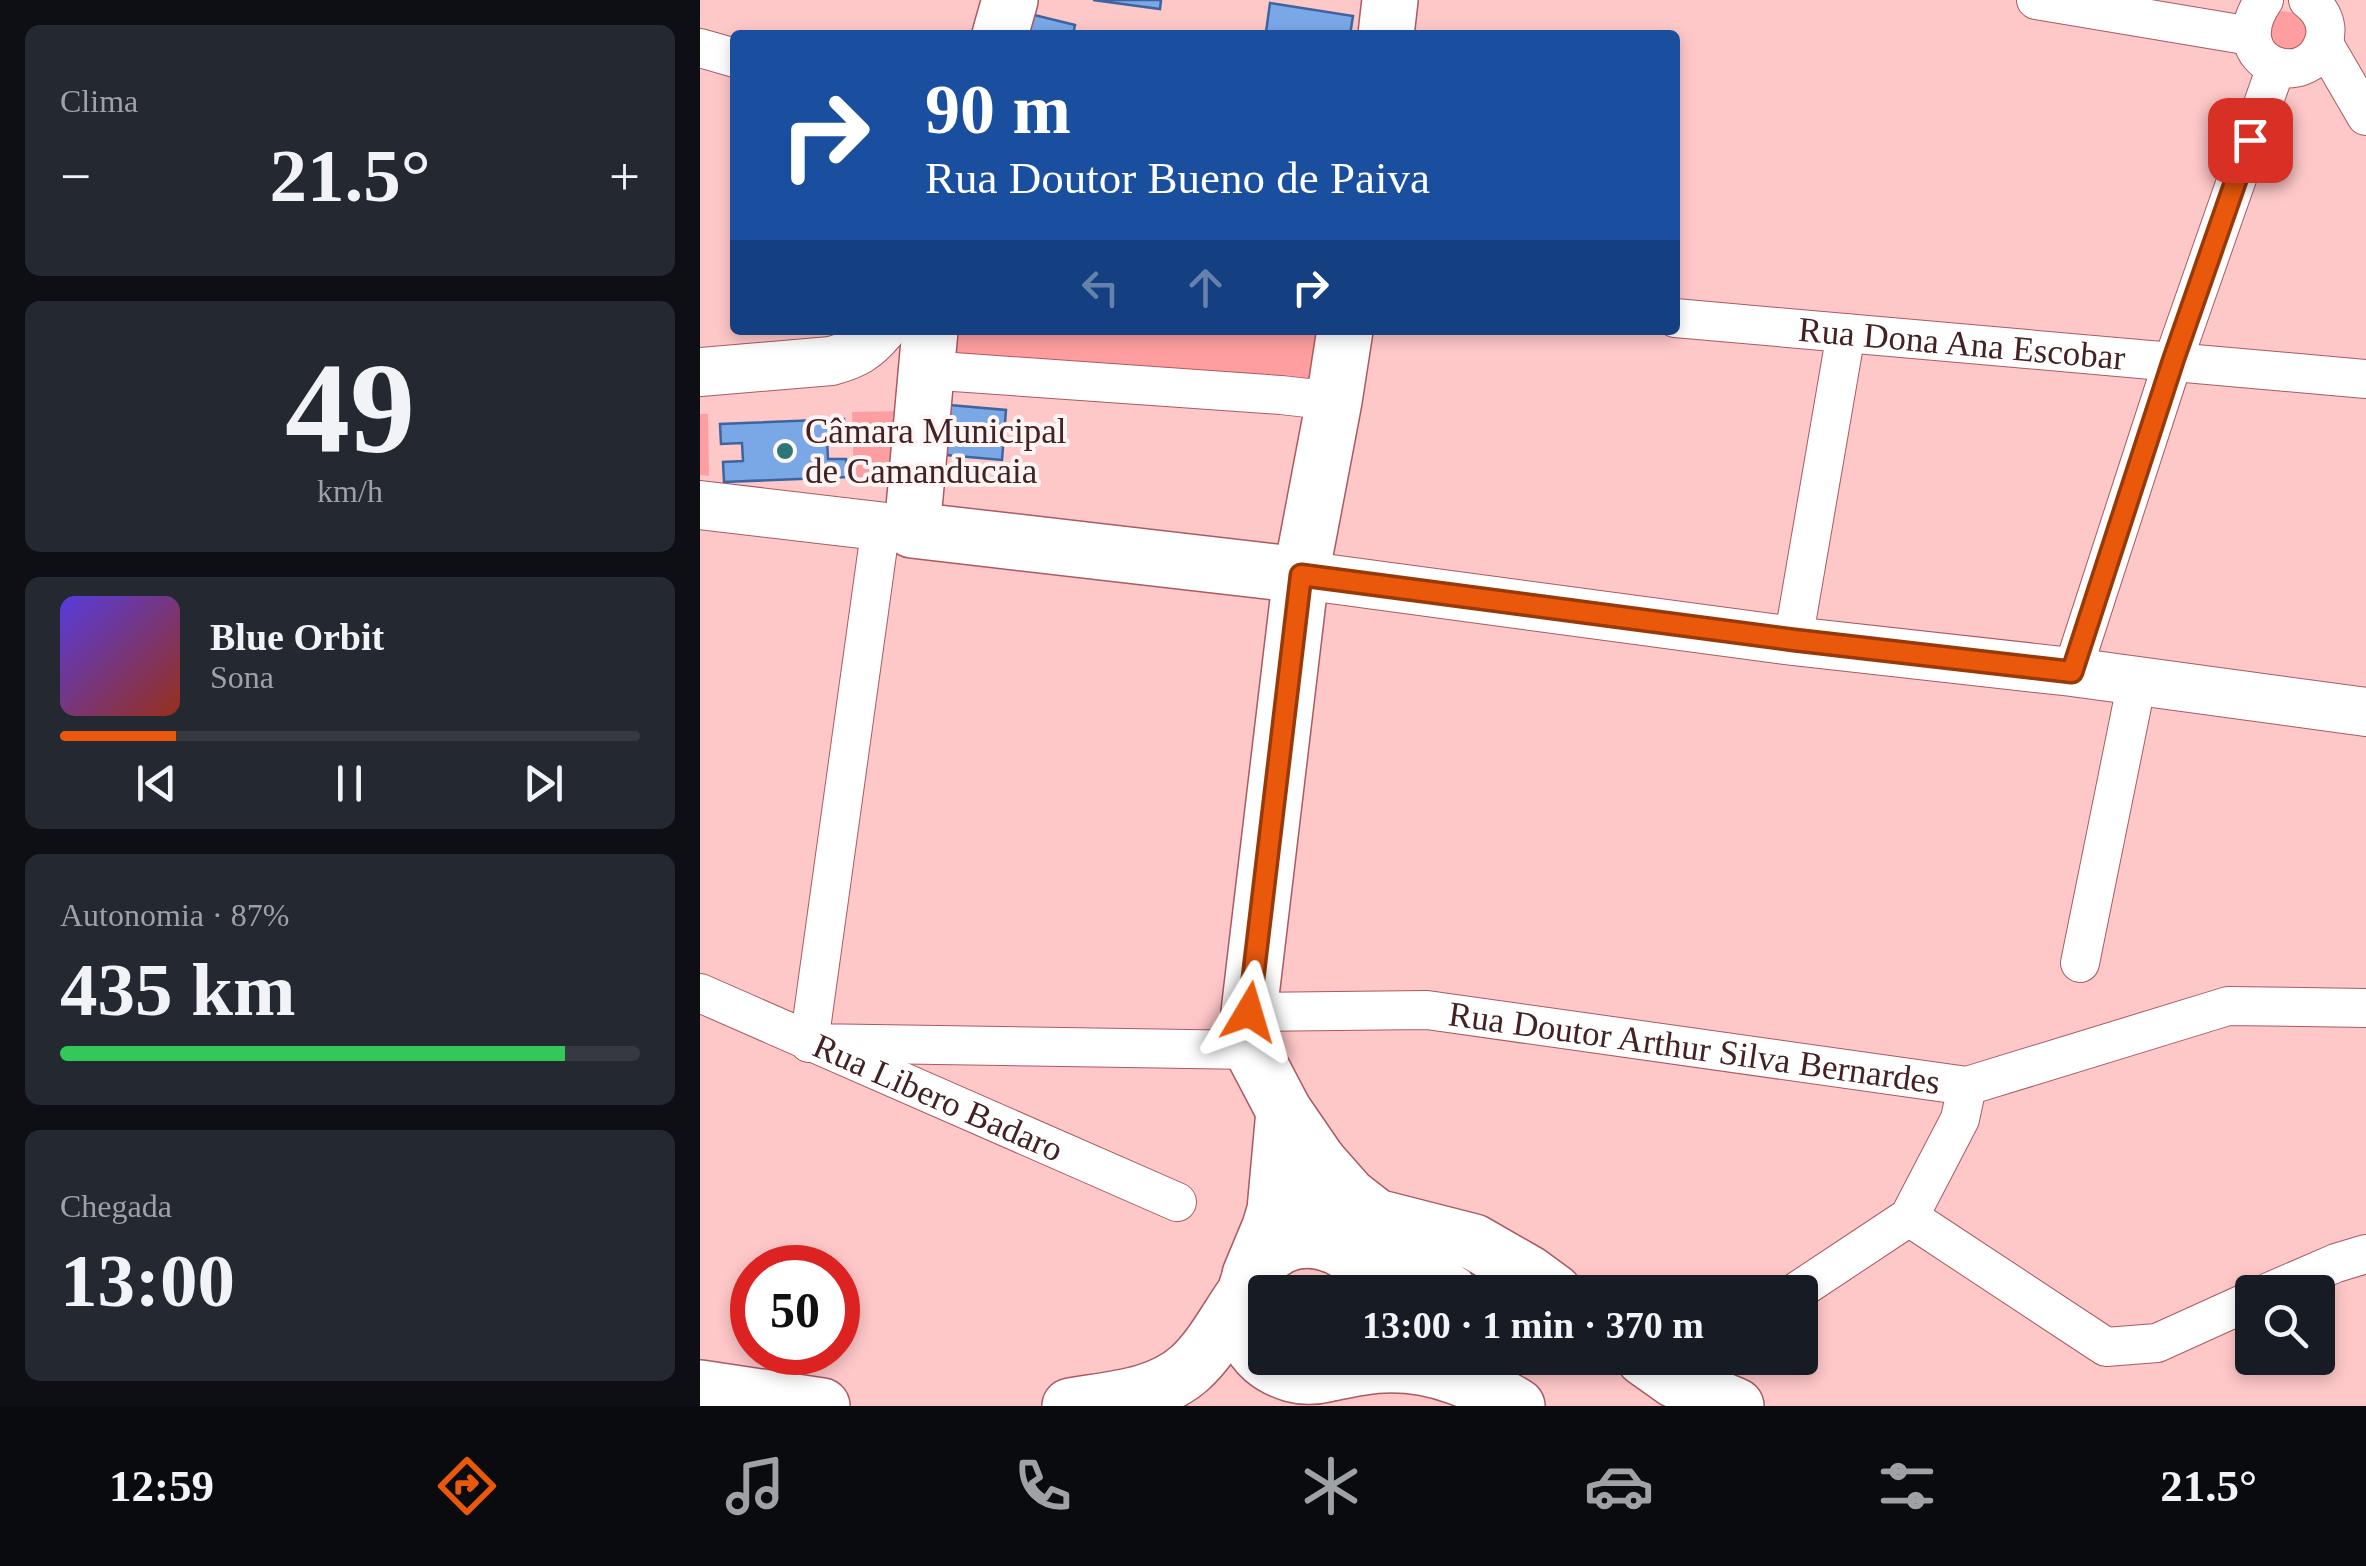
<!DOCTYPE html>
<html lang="pt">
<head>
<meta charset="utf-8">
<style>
	body { margin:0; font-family:"Times New Roman",serif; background:#242831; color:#f1f3f6; height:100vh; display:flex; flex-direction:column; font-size:38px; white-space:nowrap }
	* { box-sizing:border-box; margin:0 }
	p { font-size:32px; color:#9ea1a6 }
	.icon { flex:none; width:55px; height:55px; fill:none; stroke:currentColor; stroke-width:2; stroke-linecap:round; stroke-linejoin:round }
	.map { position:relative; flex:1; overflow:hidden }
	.details { display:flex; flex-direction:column; gap:25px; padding:25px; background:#0d0f14; width:700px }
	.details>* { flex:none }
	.banner { position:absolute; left:30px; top:30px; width:950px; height:305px; border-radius:10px; box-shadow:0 5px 15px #0003; background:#1a4fa0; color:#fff; overflow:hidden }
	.controls { position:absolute; left:1535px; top:1275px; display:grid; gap:20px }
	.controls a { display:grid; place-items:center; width:100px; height:100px; border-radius:10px; background:#171b24; box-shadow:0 5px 15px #0003; font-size:50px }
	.speed { position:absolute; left:30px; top:1245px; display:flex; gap:20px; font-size:50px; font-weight:700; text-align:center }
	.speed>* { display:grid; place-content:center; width:130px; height:130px; border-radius:50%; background:#171b24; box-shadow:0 5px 15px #0003; line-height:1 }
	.speed .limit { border:15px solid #d22; background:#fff; color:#111 }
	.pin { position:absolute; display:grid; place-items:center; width:85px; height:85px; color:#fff; margin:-42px; border-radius:20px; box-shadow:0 5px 15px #0006 }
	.me { position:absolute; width:110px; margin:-55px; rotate:7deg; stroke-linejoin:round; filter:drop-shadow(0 0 8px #0008) }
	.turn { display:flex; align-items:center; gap:35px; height:210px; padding:0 30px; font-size:45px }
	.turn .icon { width:130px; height:130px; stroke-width:2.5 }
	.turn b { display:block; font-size:70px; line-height:85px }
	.lanes { display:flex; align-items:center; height:95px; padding:0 30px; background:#0003; justify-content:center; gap:50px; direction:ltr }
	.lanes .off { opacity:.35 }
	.big { font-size:75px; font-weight:700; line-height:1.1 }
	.details .tile { flex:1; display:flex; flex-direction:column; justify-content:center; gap:15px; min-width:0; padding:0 35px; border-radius:15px; background:#242831 }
	.details .dial { align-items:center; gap:0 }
	.dial b { font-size:130px; line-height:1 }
	.song { display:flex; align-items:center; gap:30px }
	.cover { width:120px; height:120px; border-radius:15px; background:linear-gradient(135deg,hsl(250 70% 55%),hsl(10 70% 35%)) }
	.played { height:10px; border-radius:5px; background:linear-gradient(90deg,#ea580c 20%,#363941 20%) }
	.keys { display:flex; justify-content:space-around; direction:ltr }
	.heat { display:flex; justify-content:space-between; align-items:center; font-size:55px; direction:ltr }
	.charge { height:15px; border-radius:8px; background:linear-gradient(90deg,#34c759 87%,#363941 0) }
	.trip { position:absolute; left:548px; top:1275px; width:570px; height:100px; border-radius:10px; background:#171b24; box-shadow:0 5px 15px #0003; font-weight:700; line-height:100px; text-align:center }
	.dock { display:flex; height:160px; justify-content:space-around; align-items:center; background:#090b0e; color:#9ea1a6 }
	.dock .icon { width:70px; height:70px }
	.dock .current { color:#ea580c }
	.dock b { font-size:45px; color:#f1f3f6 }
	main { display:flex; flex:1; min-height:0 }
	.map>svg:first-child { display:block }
</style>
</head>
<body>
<main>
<section class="details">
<div class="tile"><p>Clima</p>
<div class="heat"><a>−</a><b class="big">21.5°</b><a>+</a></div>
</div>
<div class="tile dial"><b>49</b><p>km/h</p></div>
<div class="tile">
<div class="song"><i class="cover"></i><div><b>Blue Orbit</b><p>Sona</p></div></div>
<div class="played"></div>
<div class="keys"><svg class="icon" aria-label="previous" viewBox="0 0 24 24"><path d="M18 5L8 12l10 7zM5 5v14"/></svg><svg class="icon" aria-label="pause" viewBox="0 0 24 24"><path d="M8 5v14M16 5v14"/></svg><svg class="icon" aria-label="next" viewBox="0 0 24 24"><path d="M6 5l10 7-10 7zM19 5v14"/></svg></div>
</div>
<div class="tile"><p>Autonomia · 87%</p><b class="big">435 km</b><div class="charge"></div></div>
<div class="tile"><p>Chegada</p><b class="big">13:00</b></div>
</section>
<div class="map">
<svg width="1666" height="1406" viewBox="0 0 1666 1406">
	<rect width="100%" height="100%" fill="#fec7c8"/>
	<g fill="#ff9ea1">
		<path d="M1582,11L1599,13L1609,27L1604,47L1585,54L1569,43L1574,15Z"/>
		<path d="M236,330H637L629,395L232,365Z"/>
		<path d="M205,411L206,484L154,485L152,412Z"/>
		<path d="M0,414H8L9,476L0,475Z"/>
	</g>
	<g fill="#7aa7e6" stroke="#3c65a0" stroke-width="2.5">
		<path d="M393,0H461L460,9Z"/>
		<path d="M570,3L653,16L650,35H585L566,32Z"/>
		<path d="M314,10L375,25L373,35H308Z"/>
		<path d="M238,404L306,410L302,460L235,454Z"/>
		<path d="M144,419V438L127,439L128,459H146L147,477L24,482L23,462L43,461L42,443L21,444L20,424Z"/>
	</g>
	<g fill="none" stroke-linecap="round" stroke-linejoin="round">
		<defs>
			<g id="minor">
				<path d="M1336,0L1551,36"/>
				<path d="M1564,0C1520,64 1608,94 1624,41C1629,24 1621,10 1608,0"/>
				<path d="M1624,44L1666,116"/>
				<path d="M0,48L35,58"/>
				<path id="s1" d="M975,318L1666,379"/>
				<path d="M225,370L581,395L634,401"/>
				<path d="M181,525L109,1043L552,1050"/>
				<path d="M1093,641L1146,333"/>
				<path d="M1372,672L1473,361L1576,67"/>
				<path d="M1380,963L1437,681"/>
				<path id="s2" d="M0,993L477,1202"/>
				<path id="s3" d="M549,1012L727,1010L1267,1086L1528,1006L1666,1008"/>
				<path d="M1209,1217L1406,1347L1457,1343L1552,1300"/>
				<path d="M1096,1292L1209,1217L1260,1119L1267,1086"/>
				<path d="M1569,1292L1636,1263L1666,1254"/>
			</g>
			<g id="tertiary">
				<path d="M0,372L131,361C154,355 166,348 181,330"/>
				<path d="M0,505L212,530"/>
				<path d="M601,575L1093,641L1372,672L1666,712"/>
			</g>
			<g id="secondary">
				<path d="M300,35L310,0"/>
				<path d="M686,35L690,0"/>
				<path d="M230,330L212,530L601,575"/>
				<path d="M629,1210V1199L619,1162L584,1111L552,1050L549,1012L601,575L634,401L645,330"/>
				<path d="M646,1251L736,1285L750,1292"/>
				<path d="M550,1275L570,1227L575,1210L584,1111"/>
				<path d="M656,1358C640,1374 613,1380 592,1374C499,1347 550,1208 637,1247C655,1255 670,1273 675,1292"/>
				<path d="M631,1373C648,1370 667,1365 685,1365C733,1363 777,1382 817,1406"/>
			</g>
			<g id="motorway">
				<path d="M619,1162L649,1196L676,1217L774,1242L828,1273L854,1292"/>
				<path d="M633,1245L650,1229L676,1217"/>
				<path d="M944,1358L975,1380L1036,1406"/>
				<path d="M0,1388L122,1406"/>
				<path d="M370,1406C411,1399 458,1397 490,1368C511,1349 526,1320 542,1297"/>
			</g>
		</defs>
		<use href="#minor" stroke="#ab5a5f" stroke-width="40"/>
		<use href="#tertiary" stroke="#ab5a5f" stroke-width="50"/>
		<use href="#secondary" stroke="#ab5a5f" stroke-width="58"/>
		<use href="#motorway" stroke="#ab5a5f" stroke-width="58"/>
		<use href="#minor" stroke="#fff" stroke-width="38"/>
		<use href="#tertiary" stroke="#fff" stroke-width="48"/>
		<use href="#secondary" stroke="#fff" stroke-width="55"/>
		<use href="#motorway" stroke="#fff" stroke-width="55"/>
	</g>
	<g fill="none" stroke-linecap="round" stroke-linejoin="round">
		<defs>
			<path id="route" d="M549,1012L601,575L1094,640L1372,672L1473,361L1550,140"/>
		</defs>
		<use href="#route" stroke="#983908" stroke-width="25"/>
		<use href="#route" stroke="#ea580c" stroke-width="18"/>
	</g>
	<circle fill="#2c7678" stroke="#fff5f5" stroke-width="4" cx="85" cy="451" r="10"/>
	<g text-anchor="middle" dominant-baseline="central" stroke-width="8" stroke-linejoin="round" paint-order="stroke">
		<g font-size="35" fill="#442123" stroke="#fff5f5">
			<text stroke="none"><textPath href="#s1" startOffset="288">Rua Dona Ana Escobar</textPath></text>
			<text stroke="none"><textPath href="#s3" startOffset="448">Rua Doutor Arthur Silva Bernardes</textPath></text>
			<text stroke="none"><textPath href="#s2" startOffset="260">Rua Libero Badaro</textPath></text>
		</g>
		<g font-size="35" fill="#442123" stroke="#fff5f5" text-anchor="start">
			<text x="105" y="431">Câmara Municipal<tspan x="105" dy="40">de Camanducaia</tspan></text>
		</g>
	</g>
</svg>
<div class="controls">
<a><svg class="icon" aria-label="search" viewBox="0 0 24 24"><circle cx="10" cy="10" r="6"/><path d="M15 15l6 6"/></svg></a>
</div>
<div class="speed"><div class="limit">50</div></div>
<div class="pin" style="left:1550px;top:140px;background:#d93025"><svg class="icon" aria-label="arrive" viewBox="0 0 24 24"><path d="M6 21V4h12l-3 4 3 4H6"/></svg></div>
<svg class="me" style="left:549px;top:1012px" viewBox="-20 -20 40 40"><path d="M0-17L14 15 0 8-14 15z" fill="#ea580c" stroke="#fff" stroke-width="4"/></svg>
<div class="trip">13:00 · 1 min · 370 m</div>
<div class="banner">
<div class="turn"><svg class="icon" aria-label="right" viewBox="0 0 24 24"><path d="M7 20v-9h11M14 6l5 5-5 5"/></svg><div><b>90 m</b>Rua Doutor Bueno de Paiva</div></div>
<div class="lanes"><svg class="icon off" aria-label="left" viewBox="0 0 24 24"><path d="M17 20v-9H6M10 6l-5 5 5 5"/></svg><svg class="icon off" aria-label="ahead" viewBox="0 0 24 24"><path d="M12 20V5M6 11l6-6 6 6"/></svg><svg class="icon" aria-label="right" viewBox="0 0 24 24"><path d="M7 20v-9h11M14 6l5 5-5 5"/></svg></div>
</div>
</div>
</main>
<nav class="dock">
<b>12:59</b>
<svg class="icon current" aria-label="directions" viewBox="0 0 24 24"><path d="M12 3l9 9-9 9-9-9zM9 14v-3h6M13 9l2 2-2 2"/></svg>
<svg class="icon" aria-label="music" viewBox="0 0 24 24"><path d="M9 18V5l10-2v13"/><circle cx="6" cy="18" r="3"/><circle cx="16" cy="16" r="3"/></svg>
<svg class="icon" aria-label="phone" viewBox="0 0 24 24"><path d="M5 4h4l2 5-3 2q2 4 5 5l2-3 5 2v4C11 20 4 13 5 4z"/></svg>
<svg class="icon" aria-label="climate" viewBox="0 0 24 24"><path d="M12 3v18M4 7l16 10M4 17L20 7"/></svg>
<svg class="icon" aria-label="car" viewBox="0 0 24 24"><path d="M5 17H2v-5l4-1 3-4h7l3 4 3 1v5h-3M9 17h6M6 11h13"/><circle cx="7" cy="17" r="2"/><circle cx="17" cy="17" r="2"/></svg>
<svg class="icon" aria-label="filters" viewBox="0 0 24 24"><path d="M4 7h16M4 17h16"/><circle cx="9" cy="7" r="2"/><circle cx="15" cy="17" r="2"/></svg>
<b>21.5°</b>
</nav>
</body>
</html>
